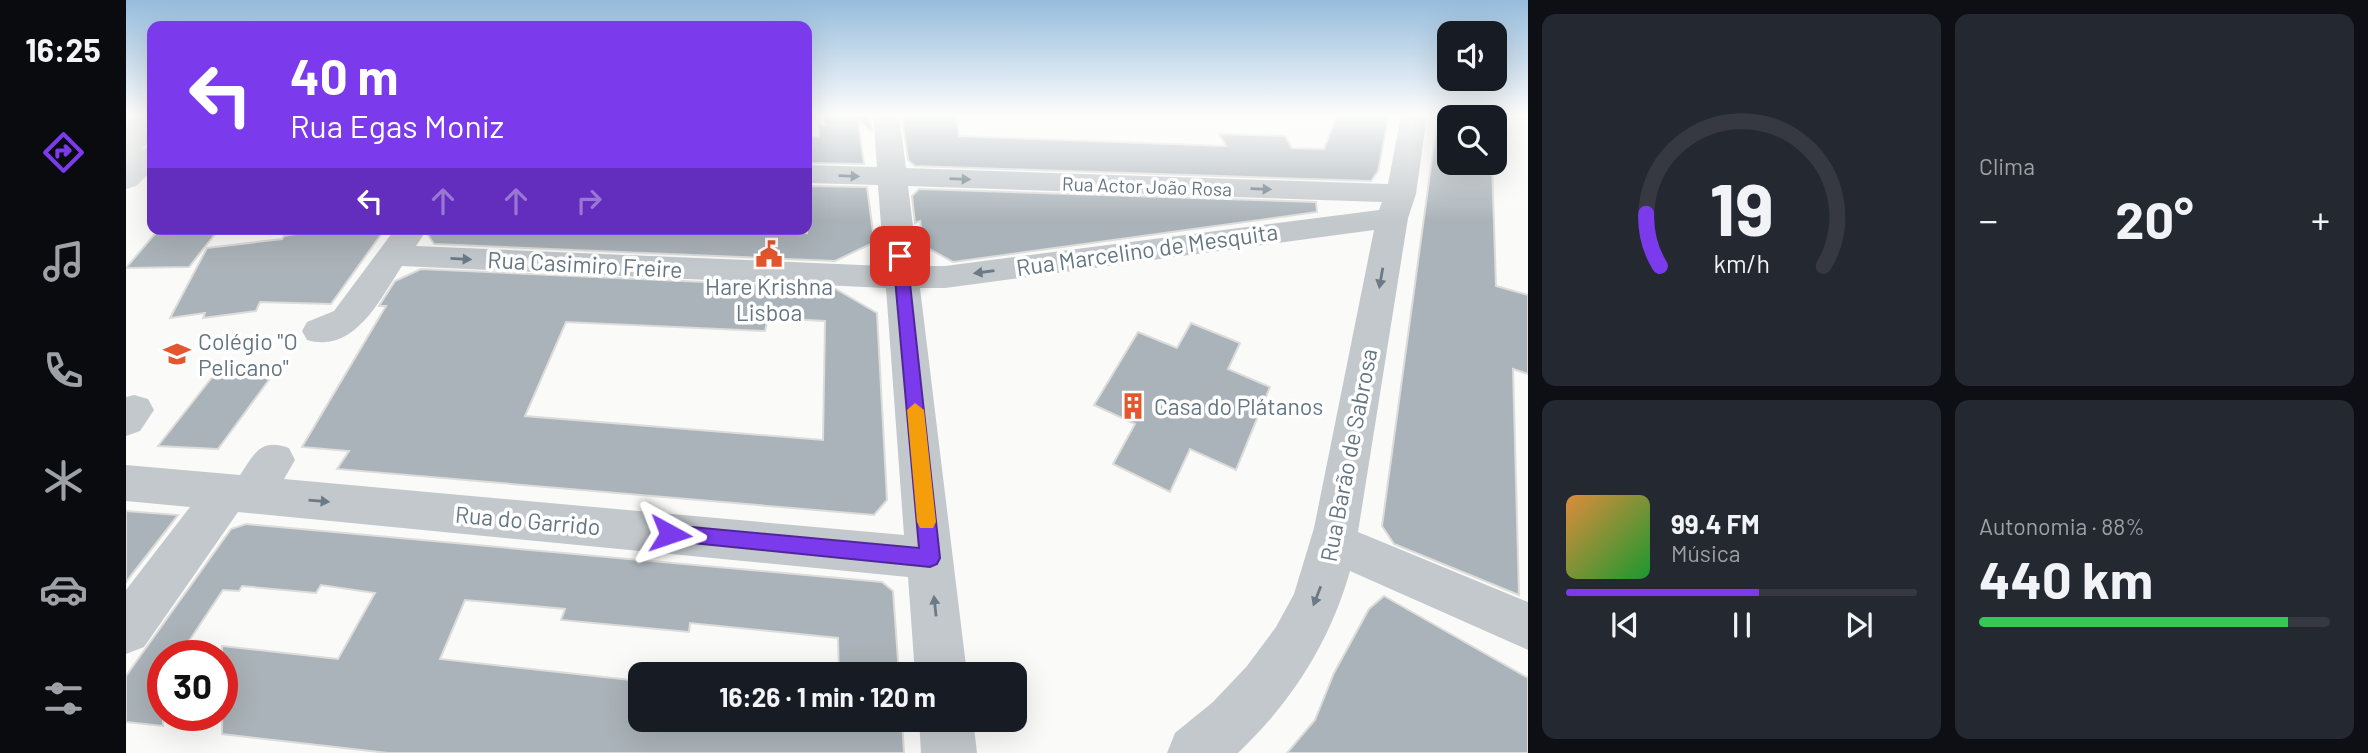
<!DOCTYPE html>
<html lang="pt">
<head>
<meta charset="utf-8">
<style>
	body { margin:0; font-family:Barlow,sans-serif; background:#242831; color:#f1f3f6; height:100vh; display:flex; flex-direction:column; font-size:26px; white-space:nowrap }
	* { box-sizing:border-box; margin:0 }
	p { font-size:23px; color:#9ea1a6 }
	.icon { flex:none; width:38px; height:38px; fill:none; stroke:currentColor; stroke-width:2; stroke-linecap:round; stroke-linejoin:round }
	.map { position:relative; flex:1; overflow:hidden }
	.drawer { display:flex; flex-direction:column; gap:14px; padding:14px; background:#0d0f14; width:840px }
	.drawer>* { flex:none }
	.hud { position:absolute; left:21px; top:21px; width:665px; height:214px; border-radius:14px; box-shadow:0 7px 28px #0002; background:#7c3aed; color:#fff; overflow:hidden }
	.controls { position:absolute; left:1311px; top:21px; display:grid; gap:14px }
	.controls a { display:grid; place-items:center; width:70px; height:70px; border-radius:14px; background:#171b24; box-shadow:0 7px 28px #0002; font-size:35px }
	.speed { position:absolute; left:21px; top:640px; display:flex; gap:14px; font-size:35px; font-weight:700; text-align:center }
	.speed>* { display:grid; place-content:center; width:91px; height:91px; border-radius:50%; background:#171b24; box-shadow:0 7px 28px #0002; line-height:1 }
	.speed .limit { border:10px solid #d22; background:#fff; color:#111 }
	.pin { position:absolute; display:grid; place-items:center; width:60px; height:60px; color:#fff; margin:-30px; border-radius:14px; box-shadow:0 4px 10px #0006 }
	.me { position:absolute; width:77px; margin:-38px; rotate:95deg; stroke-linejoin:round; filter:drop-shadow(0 0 5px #0008) }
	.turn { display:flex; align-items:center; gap:24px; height:147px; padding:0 28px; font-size:32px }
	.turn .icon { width:91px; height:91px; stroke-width:2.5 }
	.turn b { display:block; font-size:49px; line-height:60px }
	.lanes { display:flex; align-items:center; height:66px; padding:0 28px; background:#0003; justify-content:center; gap:35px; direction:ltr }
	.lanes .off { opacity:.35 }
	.big { font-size:52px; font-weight:700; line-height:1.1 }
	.drawer .widget { flex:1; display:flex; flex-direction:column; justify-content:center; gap:10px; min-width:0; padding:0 24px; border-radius:14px; background:#242831 }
	.drawer .dial { align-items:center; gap:0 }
	.dial svg { height:182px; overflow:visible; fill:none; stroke:#363941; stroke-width:7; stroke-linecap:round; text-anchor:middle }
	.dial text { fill:#f1f3f6; stroke:none }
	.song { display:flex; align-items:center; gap:21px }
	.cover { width:84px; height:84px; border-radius:10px; background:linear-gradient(135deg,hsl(30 70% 55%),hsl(130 70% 35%)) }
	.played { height:7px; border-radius:4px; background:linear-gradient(90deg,#7c3aed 55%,#363941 55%) }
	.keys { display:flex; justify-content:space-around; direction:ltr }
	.heat { display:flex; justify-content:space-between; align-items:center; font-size:38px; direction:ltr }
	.charge { height:10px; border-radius:5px; background:linear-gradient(90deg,#34c759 88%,#363941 0) }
	.drawer .tiles { flex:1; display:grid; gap:14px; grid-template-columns:repeat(2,1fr) }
	.trip { position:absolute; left:502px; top:662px; width:399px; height:70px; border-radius:14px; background:#171b24; box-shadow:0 7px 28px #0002; font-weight:700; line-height:70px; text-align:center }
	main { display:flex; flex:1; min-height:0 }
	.dock { display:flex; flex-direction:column; width:126px; justify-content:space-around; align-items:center; background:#090b0e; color:#9ea1a6 }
	.dock .icon { width:49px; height:49px }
	.dock .on { color:#7c3aed }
	.dock b { font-size:32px; color:#f1f3f6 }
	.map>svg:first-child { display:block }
</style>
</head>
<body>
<main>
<nav class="dock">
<b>16:25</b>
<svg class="icon on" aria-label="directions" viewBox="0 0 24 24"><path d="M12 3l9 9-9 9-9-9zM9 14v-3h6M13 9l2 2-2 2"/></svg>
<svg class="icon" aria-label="music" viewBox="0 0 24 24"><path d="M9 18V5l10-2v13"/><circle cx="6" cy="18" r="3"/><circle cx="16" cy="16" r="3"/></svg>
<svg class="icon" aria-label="phone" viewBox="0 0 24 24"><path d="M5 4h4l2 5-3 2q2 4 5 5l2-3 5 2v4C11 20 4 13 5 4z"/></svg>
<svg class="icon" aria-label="climate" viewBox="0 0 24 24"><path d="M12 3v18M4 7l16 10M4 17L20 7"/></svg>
<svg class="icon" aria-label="car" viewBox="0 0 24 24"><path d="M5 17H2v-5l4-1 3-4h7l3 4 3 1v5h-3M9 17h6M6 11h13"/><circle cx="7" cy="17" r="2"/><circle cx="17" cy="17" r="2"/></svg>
<svg class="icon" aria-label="filters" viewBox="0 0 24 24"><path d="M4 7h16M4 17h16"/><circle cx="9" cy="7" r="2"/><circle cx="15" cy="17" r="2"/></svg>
</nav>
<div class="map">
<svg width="1402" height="753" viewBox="0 0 1402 753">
	<rect width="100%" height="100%" fill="#fafaf8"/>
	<path fill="#dadfd7" d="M0,115H26V139L0,165Z"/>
	<g fill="#aab3b9" stroke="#dcdcda" stroke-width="2" fill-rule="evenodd">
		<path d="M699,115H744L746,131L732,120L738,164L681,163V136L693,137V125H699Z"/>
		<path d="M776,115H830L833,136L1100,146L1093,134L1159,136L1166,148L1198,149L1211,115H1263L1252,171L1245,181L789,166L782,160Z"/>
		<path d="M1312,115H1367L1323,117V163H1366L1370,286L1402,295V374L1387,369L1393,595L1268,544L1256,526Z"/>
		<path d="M681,186L741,187L747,232L753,227V240L709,261L308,244L298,229H590L681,233Z"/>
		<path d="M793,189L1190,202L1191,212L827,262L798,246L794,221L789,223L786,196Z"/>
		<path d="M33,229H93L63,267L0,268Z"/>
		<path d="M198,229H259L205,304L134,302L130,311L77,318L79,313L44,318L81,248L156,239L158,236Z"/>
		<path d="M295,269L708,288L751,313L761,500L748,515L211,469L223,451L176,447L260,306H253L269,281ZM642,318L699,321L697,440L399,416L440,322L639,331Z"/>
		<path d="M1065,323L1114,343L1102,369L1144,387L1110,470L1064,449L1044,492L987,464L1009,424L968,405L1012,332L1051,348Z"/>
		<path d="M95,366L151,369L92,449L32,446Z"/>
		<path d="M0,511L52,515L0,582Z"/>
		<path d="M120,524L756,582L767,591L773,674H713L712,638L564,623L563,632L435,620L439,609L339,600L314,659L514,681V719H776L778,753H262L96,734V646L212,659L249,593L195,585L190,593L116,586L113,591L97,590L53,656H37V726L0,722V676L105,529Z"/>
		<path d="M1258,596L1402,678V753H1161L1189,720L1208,673L1243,609Z"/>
	</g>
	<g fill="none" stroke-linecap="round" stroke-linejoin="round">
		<g fill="#c3c8cc" fill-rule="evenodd">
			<path d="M747,115H773L780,168L1262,184L1275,115H1301L1290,194L1282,218L1232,532L1402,602V650L1224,571C1204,642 1165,703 1112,753H1041L1049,733L1087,702L1121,666L1150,627L1168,594L1188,528L1248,230L819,288H794L841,674H789L782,577L112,512L18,647L0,654V590L64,507L0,501V465L114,475C129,453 134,438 163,448L169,460L158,479L778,535L760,288L276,266C254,299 229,354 181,340L176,331L181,322L208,311L269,229H295L298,234L290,246L758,266L752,185L681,183V165L751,167ZM782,186L1256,202L1253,210L819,266H792Z"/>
			<path d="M8,395L22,399L28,410L14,431L0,436V397Z"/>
			<path d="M793,719H847L851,753H795Z"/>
		</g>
		<path fill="#d6dbdf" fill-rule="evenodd" d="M26,146V171L10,186L0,189V164L16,149Z"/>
	</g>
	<defs><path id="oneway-solid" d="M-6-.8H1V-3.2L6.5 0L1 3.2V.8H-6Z" transform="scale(1.75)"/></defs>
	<g fill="#6a7a87">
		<use href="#oneway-solid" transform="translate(723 176) rotate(2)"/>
		<use href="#oneway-solid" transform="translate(834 179) rotate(2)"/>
		<use href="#oneway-solid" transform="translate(1135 189) rotate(2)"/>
		<use href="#oneway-solid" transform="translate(335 259) rotate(3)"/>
		<use href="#oneway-solid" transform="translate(858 272) rotate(172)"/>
		<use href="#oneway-solid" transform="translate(1255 278) rotate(100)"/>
		<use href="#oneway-solid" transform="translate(193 501) rotate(5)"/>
		<use href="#oneway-solid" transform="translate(1191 596) rotate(111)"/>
		<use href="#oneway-solid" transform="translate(809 606) rotate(-96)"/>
	</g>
	<linearGradient id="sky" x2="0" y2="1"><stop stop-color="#96bcdc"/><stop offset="0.52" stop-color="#fdfdfc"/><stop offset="1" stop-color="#fdfdfc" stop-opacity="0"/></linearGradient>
	<rect width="1402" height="221" fill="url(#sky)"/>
	<path fill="#7c3aed" stroke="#51269a" stroke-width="2" d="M774,251L781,256L814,558L811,564L804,567L537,540L534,534L537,528L544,525L793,548L767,256Z"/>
	<path fill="#f59e0b" d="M789,403L798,410L810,522L807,528H794L791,522L781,410Z"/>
	<defs>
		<symbol id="civic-bare" viewBox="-9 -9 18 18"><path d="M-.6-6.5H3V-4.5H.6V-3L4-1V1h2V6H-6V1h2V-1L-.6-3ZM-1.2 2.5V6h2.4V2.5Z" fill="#e4572e" stroke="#fff" stroke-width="2.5" paint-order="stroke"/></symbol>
		<symbol id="school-bare" viewBox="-9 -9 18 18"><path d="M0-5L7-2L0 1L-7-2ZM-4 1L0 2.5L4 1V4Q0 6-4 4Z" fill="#e4572e" stroke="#fff" stroke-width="2.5" paint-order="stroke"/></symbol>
		<symbol id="building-bare" viewBox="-9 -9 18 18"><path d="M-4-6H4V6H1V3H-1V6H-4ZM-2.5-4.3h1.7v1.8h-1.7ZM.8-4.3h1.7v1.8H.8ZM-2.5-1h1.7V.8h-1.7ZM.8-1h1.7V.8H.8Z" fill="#e4572e" stroke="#fff" stroke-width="2.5" paint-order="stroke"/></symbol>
	</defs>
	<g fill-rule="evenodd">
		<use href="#civic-bare" x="624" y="235" width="38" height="38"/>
		<use href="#school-bare" x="32" y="335" width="38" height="38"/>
		<use href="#building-bare" x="988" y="387" width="38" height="38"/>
	</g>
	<g text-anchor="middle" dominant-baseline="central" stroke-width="7" stroke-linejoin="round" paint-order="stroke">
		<g font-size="19" fill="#657683" stroke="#fff">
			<text transform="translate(1021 186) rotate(2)">Rua Actor João Rosa</text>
		</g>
		<g font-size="23" fill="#657683" stroke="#fff">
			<text transform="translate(1021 249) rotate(-8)">Rua Marcelino de Mesquita</text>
			<text transform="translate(459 264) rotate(3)">Rua Casimiro Freire</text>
			<text transform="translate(1222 455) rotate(-79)">Rua Barão de Sabrosa</text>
			<text transform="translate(402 520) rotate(5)">Rua do Garrido</text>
		</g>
		<g font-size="23" fill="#657683" stroke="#fff" text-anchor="start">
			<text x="643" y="286" text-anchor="middle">Hare Krishna<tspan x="643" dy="26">Lisboa</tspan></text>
			<text x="72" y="341">Colégio "O<tspan x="72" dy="26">Pelicano"</tspan></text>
			<text x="1028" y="406">Casa do Plátanos</text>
		</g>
	</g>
</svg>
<div class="controls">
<a><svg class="icon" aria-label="sound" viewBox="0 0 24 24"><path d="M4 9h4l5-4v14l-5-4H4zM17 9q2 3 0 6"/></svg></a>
<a><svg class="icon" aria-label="search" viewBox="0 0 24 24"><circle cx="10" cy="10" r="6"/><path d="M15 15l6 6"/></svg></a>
</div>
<div class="speed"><div class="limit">30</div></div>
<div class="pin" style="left:774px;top:256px;background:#d93025"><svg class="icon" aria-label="arrive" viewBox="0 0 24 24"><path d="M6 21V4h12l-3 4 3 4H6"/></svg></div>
<svg class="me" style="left:544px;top:534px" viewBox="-20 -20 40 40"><path d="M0-17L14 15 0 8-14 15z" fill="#7c3aed" stroke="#fff" stroke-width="4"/></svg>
<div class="trip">16:26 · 1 min · 120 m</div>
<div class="hud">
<div class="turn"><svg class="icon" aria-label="left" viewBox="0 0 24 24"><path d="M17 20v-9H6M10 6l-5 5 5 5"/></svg><div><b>40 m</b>Rua Egas Moniz</div></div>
<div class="lanes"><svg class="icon" aria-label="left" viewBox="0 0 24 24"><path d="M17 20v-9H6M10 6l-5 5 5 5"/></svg><svg class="icon off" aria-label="ahead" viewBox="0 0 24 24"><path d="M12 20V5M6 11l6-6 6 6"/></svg><svg class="icon off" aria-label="ahead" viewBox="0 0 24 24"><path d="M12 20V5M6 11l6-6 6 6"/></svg><svg class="icon off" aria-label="right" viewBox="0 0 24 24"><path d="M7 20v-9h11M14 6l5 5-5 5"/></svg></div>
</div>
</div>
<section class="drawer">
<div class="tiles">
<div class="widget dial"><svg viewBox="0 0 100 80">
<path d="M14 69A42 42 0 1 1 86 69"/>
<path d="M14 69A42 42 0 0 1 8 46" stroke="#7c3aed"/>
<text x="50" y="56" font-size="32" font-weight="700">19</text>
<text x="50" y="72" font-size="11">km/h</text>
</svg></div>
<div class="widget"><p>Clima</p>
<div class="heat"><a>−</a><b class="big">20°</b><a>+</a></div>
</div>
<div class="widget">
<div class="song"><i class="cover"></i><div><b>99.4 FM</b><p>Música</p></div></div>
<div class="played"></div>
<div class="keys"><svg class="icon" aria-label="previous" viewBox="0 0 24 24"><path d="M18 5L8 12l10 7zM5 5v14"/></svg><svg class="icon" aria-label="pause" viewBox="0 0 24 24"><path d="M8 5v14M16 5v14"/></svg><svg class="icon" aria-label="next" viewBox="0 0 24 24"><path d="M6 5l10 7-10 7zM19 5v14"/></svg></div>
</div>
<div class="widget"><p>Autonomia · 88%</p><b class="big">440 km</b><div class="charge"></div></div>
</div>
</section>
</main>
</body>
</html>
